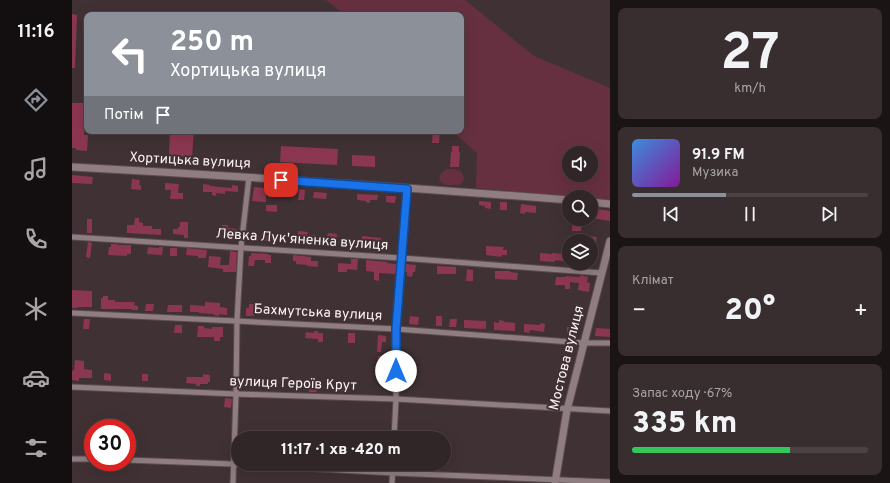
<!DOCTYPE html>
<html lang="uk">
<head>
<meta charset="utf-8">
<style>
	body { margin:0; font-family:Overpass,sans-serif; background:#382d2f; color:#f1f3f6; height:100vh; display:flex; flex-direction:column; font-size:15px; white-space:nowrap }
	* { box-sizing:border-box; margin:0 }
	p { font-size:13px; color:#a8a5a7 }
	.icon { flex:none; width:22px; height:22px; fill:none; stroke:currentColor; stroke-width:2; stroke-linecap:round; stroke-linejoin:round }
	.map { position:relative; flex:1; overflow:hidden }
	.drawer { display:flex; flex-direction:column; gap:8px; padding:8px; background:#1a1415; width:280px }
	.drawer>* { flex:none }
	.hud { position:absolute; left:12px; top:12px; width:380px; height:122px; border-radius:8px; box-shadow:0 4px 16px #0002,0 0 0 1px #4b4244; background:#8c9099; color:#fff; overflow:hidden }
	.controls { position:absolute; left:490px; top:146px; display:grid; gap:8px }
	.controls a { display:grid; place-items:center; width:36px; height:36px; border-radius:50%; background:#302527; box-shadow:0 4px 16px #0002,0 0 0 1px #4b4244; font-size:20px }
	.speed { position:absolute; left:12px; top:419px; display:flex; gap:8px; font-size:20px; font-weight:700; text-align:center }
	.speed>* { display:grid; place-content:center; width:52px; height:52px; border-radius:50%; background:#302527; box-shadow:0 4px 16px #0002,0 0 0 1px #4b4244; line-height:1 }
	.speed .limit { border:6px solid #d22; background:#fff; color:#111 }
	.pin { position:absolute; display:grid; place-items:center; width:34px; height:34px; color:#fff; margin:-17px; border-radius:8px; box-shadow:0 2px 6px #0006 }
	.me { position:absolute; width:44px; margin:-22px; rotate:0deg; stroke-linejoin:round; filter:drop-shadow(0 0 3px #0008) }
	.turn { display:flex; align-items:center; gap:14px; height:84px; padding:0 20px; font-size:18px }
	.turn .icon { width:52px; height:52px; stroke-width:2.5 }
	.turn b { display:block; font-size:28px; line-height:34px }
	.then { display:flex; align-items:center; height:38px; padding:0 20px; background:#0003; gap:8px; font-size:15px }
	.big { font-size:30px; font-weight:800; line-height:1.1 }
	.drawer .card { flex:1; display:flex; flex-direction:column; justify-content:center; gap:6px; min-width:0; padding:0 14px; border-radius:8px; background:#382d2f }
	.drawer .dial { align-items:center; gap:0 }
	.dial b { font-size:52px; line-height:1 }
	.song { display:flex; align-items:center; gap:12px }
	.cover { width:48px; height:48px; border-radius:6px; background:linear-gradient(135deg,hsl(210 70% 55%),hsl(290 70% 35%)) }
	.played { height:4px; border-radius:2px; background:linear-gradient(90deg,#8c9099 40%,#4b4244 40%) }
	.keys { display:flex; justify-content:space-around; direction:ltr }
	.heat { display:flex; justify-content:space-between; align-items:center; font-size:22px; direction:ltr }
	.charge { height:6px; border-radius:3px; background:linear-gradient(90deg,#34c759 67%,#4b4244 0) }
	.trip { position:absolute; left:159px; top:431px; width:220px; height:40px; border-radius:20px; background:#302527; box-shadow:0 4px 16px #0002,0 0 0 1px #4b4244; font-weight:800; line-height:40px; text-align:center }
	main { display:flex; flex:1; min-height:0 }
	.menu { display:flex; flex-direction:column; width:72px; justify-content:space-around; align-items:center; background:#130f10; color:#a8a5a7 }
	.menu .icon { width:28px; height:28px }
	.menu .current { color:#8c9099 }
	.menu b { font-size:18px; color:#f1f3f6 }
	.map>svg:first-child { display:block }
</style>
</head>
<body>
<main>
<nav class="menu">
<b>11:16</b>
<svg class="icon current" aria-label="directions" viewBox="0 0 24 24"><path d="M12 3l9 9-9 9-9-9zM9 14v-3h6M13 9l2 2-2 2"/></svg>
<svg class="icon" aria-label="music" viewBox="0 0 24 24"><path d="M9 18V5l10-2v13"/><circle cx="6" cy="18" r="3"/><circle cx="16" cy="16" r="3"/></svg>
<svg class="icon" aria-label="phone" viewBox="0 0 24 24"><path d="M5 4h4l2 5-3 2q2 4 5 5l2-3 5 2v4C11 20 4 13 5 4z"/></svg>
<svg class="icon" aria-label="climate" viewBox="0 0 24 24"><path d="M12 3v18M4 7l16 10M4 17L20 7"/></svg>
<svg class="icon" aria-label="car" viewBox="0 0 24 24"><path d="M5 17H2v-5l4-1 3-4h7l3 4 3 1v5h-3M9 17h6M6 11h13"/><circle cx="7" cy="17" r="2"/><circle cx="17" cy="17" r="2"/></svg>
<svg class="icon" aria-label="filters" viewBox="0 0 24 24"><path d="M4 7h16M4 17h16"/><circle cx="9" cy="7" r="2"/><circle cx="15" cy="17" r="2"/></svg>
</nav>
<div class="map">
<svg width="538" height="483" viewBox="0 0 538 483">
	<rect width="100%" height="100%" fill="#403134"/>
	<g fill="#663040" fill-rule="evenodd">
		<path d="M254,0H393L462,56L538,88V200L519,198V197H508L404,188L405,153L380,131H389V15H273ZM497,153H519V175H497Z"/>
		<path d="M375,169H382L389,171L392,178C390,186 386,186 379,185C377,185 374,185 372,184C364,181 368,172 375,169Z"/>
	</g>
	<g fill="#8c3751">
		<path d="M0,14L5,15L3,68H0Z"/>
		<path d="M0,103H14L12,135H16L15,151L4,150V148H0Z"/>
		<path d="M98,131H122L120,157L97,155Z"/>
		<path d="M361,131H368L367,143H360Z"/>
		<path d="M209,146L266,149L265,165L208,162Z"/>
		<path d="M380,146H387V152H388L387,167H378L379,151L380,152Z"/>
		<path d="M280,155L303,156V167L280,166Z"/>
		<path d="M0,175L21,177L20,184L0,183Z"/>
		<path d="M60,179L68,180L67,185H69V190L59,189Z"/>
		<path d="M93,183L107,184L106,193H111V199H98L99,190H93Z"/>
		<path d="M131,184L138,185V186L160,188V185L166,186V192L153,191V194L144,193V196L140,195V192H131Z"/>
		<path d="M182,187L203,189L202,195H194V202L180,201Z"/>
		<path d="M227,189L233,190L232,200H226Z"/>
		<path d="M242,192L255,193L254,199L241,198Z"/>
		<path d="M285,194L306,195L305,200H298V203L294,202V201L285,200Z"/>
		<path d="M314,196H324L323,203L314,202Z"/>
		<path d="M407,201L419,202V209L413,208V206L407,205Z"/>
		<rect x="428" y="202" width="7" height="8"/>
		<path d="M449,204L464,206V213L453,212V214L448,213Z"/>
		<path d="M194,205H205V212L194,211Z"/>
		<path d="M526,209L538,211V221L520,218L522,210Z"/>
		<path d="M63,218H67V222L71,223V226H80V229H89V235L55,233V225H62Z"/>
		<rect x="15" y="219" width="5" height="14"/>
		<path d="M501,219H510L509,231H500Z"/>
		<path d="M108,222H116V238H112V235L101,234V229H106V227H108Z"/>
		<path d="M150,225H156V228L165,229L164,238L150,237Z"/>
		<path d="M226,231L236,232L235,235H243V242L235,241V244H226Z"/>
		<path d="M256,233L265,234L264,243L254,242Z"/>
		<path d="M190,234L198,235L197,241H189Z"/>
		<path d="M290,236L309,238L308,249H297V250L289,249Z"/>
		<path d="M515,236L525,237L524,243H519V241H515Z"/>
		<path d="M16,242L20,243L18,258L14,257Z"/>
		<path d="M39,244H45V245H59V254H55V256L36,255L37,247H39Z"/>
		<path d="M414,246L432,247L431,250H435V255H430L429,257L414,255Z"/>
		<path d="M76,247L87,248V247H91L90,255L75,254Z"/>
		<rect x="98" y="248" width="7" height="8"/>
		<path d="M115,248L135,250L134,258H126V256L114,255Z"/>
		<path d="M158,251L165,252L164,272H151V269L136,267L137,256L149,257L148,265H157Z"/>
		<path d="M179,253L196,254V255H199V263H193V260H183L182,266H176L177,256H179Z"/>
		<path d="M468,253L480,254V253L492,254L491,261L483,260V262L468,261Z"/>
		<path d="M221,255L239,257V261H246V267L235,266V265L224,264V261H221Z"/>
		<path d="M279,259H286L285,270L275,269V272H266V263L279,264Z"/>
		<path d="M294,260L315,262V263L324,264V274L307,273V281L302,280V272L294,271Z"/>
		<path d="M334,264L344,265L343,272H341L340,277L335,276V272H333Z"/>
		<path d="M365,266L384,267V274H365Z"/>
		<path d="M395,269L401,270V281H394Z"/>
		<path d="M423,271H438V272L446,273L445,280L423,279Z"/>
		<path d="M508,275L516,277L515,282L518,283L517,292L506,290L507,283L498,282V289H493V285H483L484,277H494V276L508,277Z"/>
		<path d="M0,290L20,291V307H5V308H0Z"/>
		<path d="M31,296H36V300H43V302H63L62,305L66,306V310H60V309H29V298H31Z"/>
		<path d="M133,302L148,303V307L155,308V315L147,314V316L142,315V314L127,313V312H118V305L133,306Z"/>
		<path d="M74,304H82L81,311H73Z"/>
		<path d="M177,304H185V314H182V316H174V308H177Z"/>
		<path d="M96,305H110V312H95Z"/>
		<path d="M263,309H270L269,318H262Z"/>
		<path d="M292,314L300,315L299,321H292Z"/>
		<path d="M338,316L347,317L346,325L337,324Z"/>
		<rect x="364" y="316" width="6" height="10"/>
		<path d="M12,319H18L17,329H11Z"/>
		<path d="M378,319H385L384,327H377Z"/>
		<path d="M392,320L414,321V329L392,328Z"/>
		<path d="M427,320L432,321V322L443,323V331L422,330V322L427,323Z"/>
		<path d="M468,323L473,324L472,332L458,330L457,333L452,332V324L468,325Z"/>
		<path d="M103,325H110V333H102Z"/>
		<path d="M126,326H132V328L140,329V327H151V337H148V341H142V337H125Z"/>
		<path d="M495,327H504L503,335H495Z"/>
		<path d="M524,328L538,329V337L523,336Z"/>
		<path d="M242,331H246V333H251V342H246V339L233,338L234,332L242,333Z"/>
		<rect x="276" y="333" width="7" height="10"/>
		<path d="M306,335L314,336V342H310L309,352H305Z"/>
		<path d="M306,356L319,357V365L305,363Z"/>
		<path d="M3,360L12,361V369L20,370V378H7V381L0,380V370L2,371Z"/>
		<path d="M32,373L39,374V381L32,380Z"/>
		<rect x="70" y="374" width="6" height="7"/>
		<path d="M131,374L138,375V382H136V384H128V386H124V384L114,383L115,377H131Z"/>
		<path d="M181,377H185L184,388H180V386L170,385L171,379H181Z"/>
		<path d="M238,380H245V392H237Z"/>
		<path d="M259,384H274V391L259,390Z"/>
		<path d="M153,398L160,399L159,408L152,407Z"/>
	</g>
	<g fill="none" stroke-linecap="round" stroke-linejoin="round">
		<defs>
			<g id="street">
				<path d="M0,237L329,258L530,273"/>
				<path d="M0,313L324,329L512,343H538"/>
				<path d="M0,387L164,394L324,399L538,411"/>
				<path d="M322,438L324,399V329L335,189"/>
				<path d="M0,459H21"/>
				<path d="M55,460L161,464L321,473L538,482"/>
				<path d="M161,483L164,394L165,321L169,247L177,177"/>
				<path d="M320,483L321,464"/>
			</g>
			<g id="secondary">
				<path d="M0,167C166,176 331,187 497,200"/>
				<path d="M519,202L538,204"/>
				<path d="M483,483L495,410L538,241"/>
			</g>
		</defs>
		<use href="#street" stroke="#5a4d50" stroke-width="7"/>
		<use href="#secondary" stroke="#5a4d50" stroke-width="9"/>
		<use href="#street" stroke="#8f7d81" stroke-width="5"/>
		<use href="#secondary" stroke="#8f7d81" stroke-width="7"/>
	</g>
	<g fill="none" stroke-linecap="round" stroke-linejoin="round">
		<defs>
			<path id="route" d="M209,180L335,189L324,329V371"/>
		</defs>
		<use href="#route" stroke="#114b97" stroke-width="10"/>
		<use href="#route" stroke="#1a73e8" stroke-width="7"/>
	</g>
	<g text-anchor="middle" dominant-baseline="central" stroke-width="4" stroke-linejoin="round" paint-order="stroke">
		<g font-size="14" fill="#fcf1f3" stroke="#403134">
			<text transform="translate(118 161) rotate(3)">Хортицька вулиця</text>
			<text transform="translate(230 240) rotate(4)">Левка Лук'яненка вулиця</text>
			<text transform="translate(246 313) rotate(3)">Бахмутська вулиця</text>
			<text transform="translate(495 358) rotate(-76)">Мостова вулиця</text>
			<text transform="translate(221 384) rotate(2)">вулиця Героїв Крут</text>
		</g>
	</g>
</svg>
<div class="controls">
<a><svg class="icon" aria-label="sound" viewBox="0 0 24 24"><path d="M4 9h4l5-4v14l-5-4H4zM17 9q2 3 0 6"/></svg></a>
<a><svg class="icon" aria-label="search" viewBox="0 0 24 24"><circle cx="10" cy="10" r="6"/><path d="M15 15l6 6"/></svg></a>
<a><svg class="icon" aria-label="layers" viewBox="0 0 24 24"><path d="M12 4l9 5-9 5-9-5zM3 14l9 5 9-5"/></svg></a>
</div>
<div class="speed"><div class="limit">30</div></div>
<div class="pin" style="left:209px;top:180px;background:#d93025"><svg class="icon" aria-label="arrive" viewBox="0 0 24 24"><path d="M6 21V4h12l-3 4 3 4H6"/></svg></div>
<svg class="me" style="left:324px;top:371px" viewBox="-20 -20 40 40"><circle r="19" fill="#fff"/><path d="M0-13L10 11 0 6-10 11z" fill="#1a73e8"/></svg>
<div class="trip">11:17 · 1 хв · 420 m</div>
<div class="hud">
<div class="turn"><svg class="icon" aria-label="left" viewBox="0 0 24 24"><path d="M17 20v-9H6M10 6l-5 5 5 5"/></svg><div><b>250 m</b>Хортицька вулиця</div></div>
<div class="then">Потім<svg class="icon" aria-label="arrive" viewBox="0 0 24 24"><path d="M6 21V4h12l-3 4 3 4H6"/></svg></div>
</div>
</div>
<section class="drawer">
<div class="card dial"><b>27</b><p>km/h</p></div>
<div class="card">
<div class="song"><i class="cover"></i><div><b>91.9 FM</b><p>Музика</p></div></div>
<div class="played"></div>
<div class="keys"><svg class="icon" aria-label="previous" viewBox="0 0 24 24"><path d="M18 5L8 12l10 7zM5 5v14"/></svg><svg class="icon" aria-label="pause" viewBox="0 0 24 24"><path d="M8 5v14M16 5v14"/></svg><svg class="icon" aria-label="next" viewBox="0 0 24 24"><path d="M6 5l10 7-10 7zM19 5v14"/></svg></div>
</div>
<div class="card"><p>Клімат</p>
<div class="heat"><a>−</a><b class="big">20°</b><a>+</a></div>
</div>
<div class="card"><p>Запас ходу · 67%</p><b class="big">335 km</b><div class="charge"></div></div>
</section>
</main>
</body>
</html>
